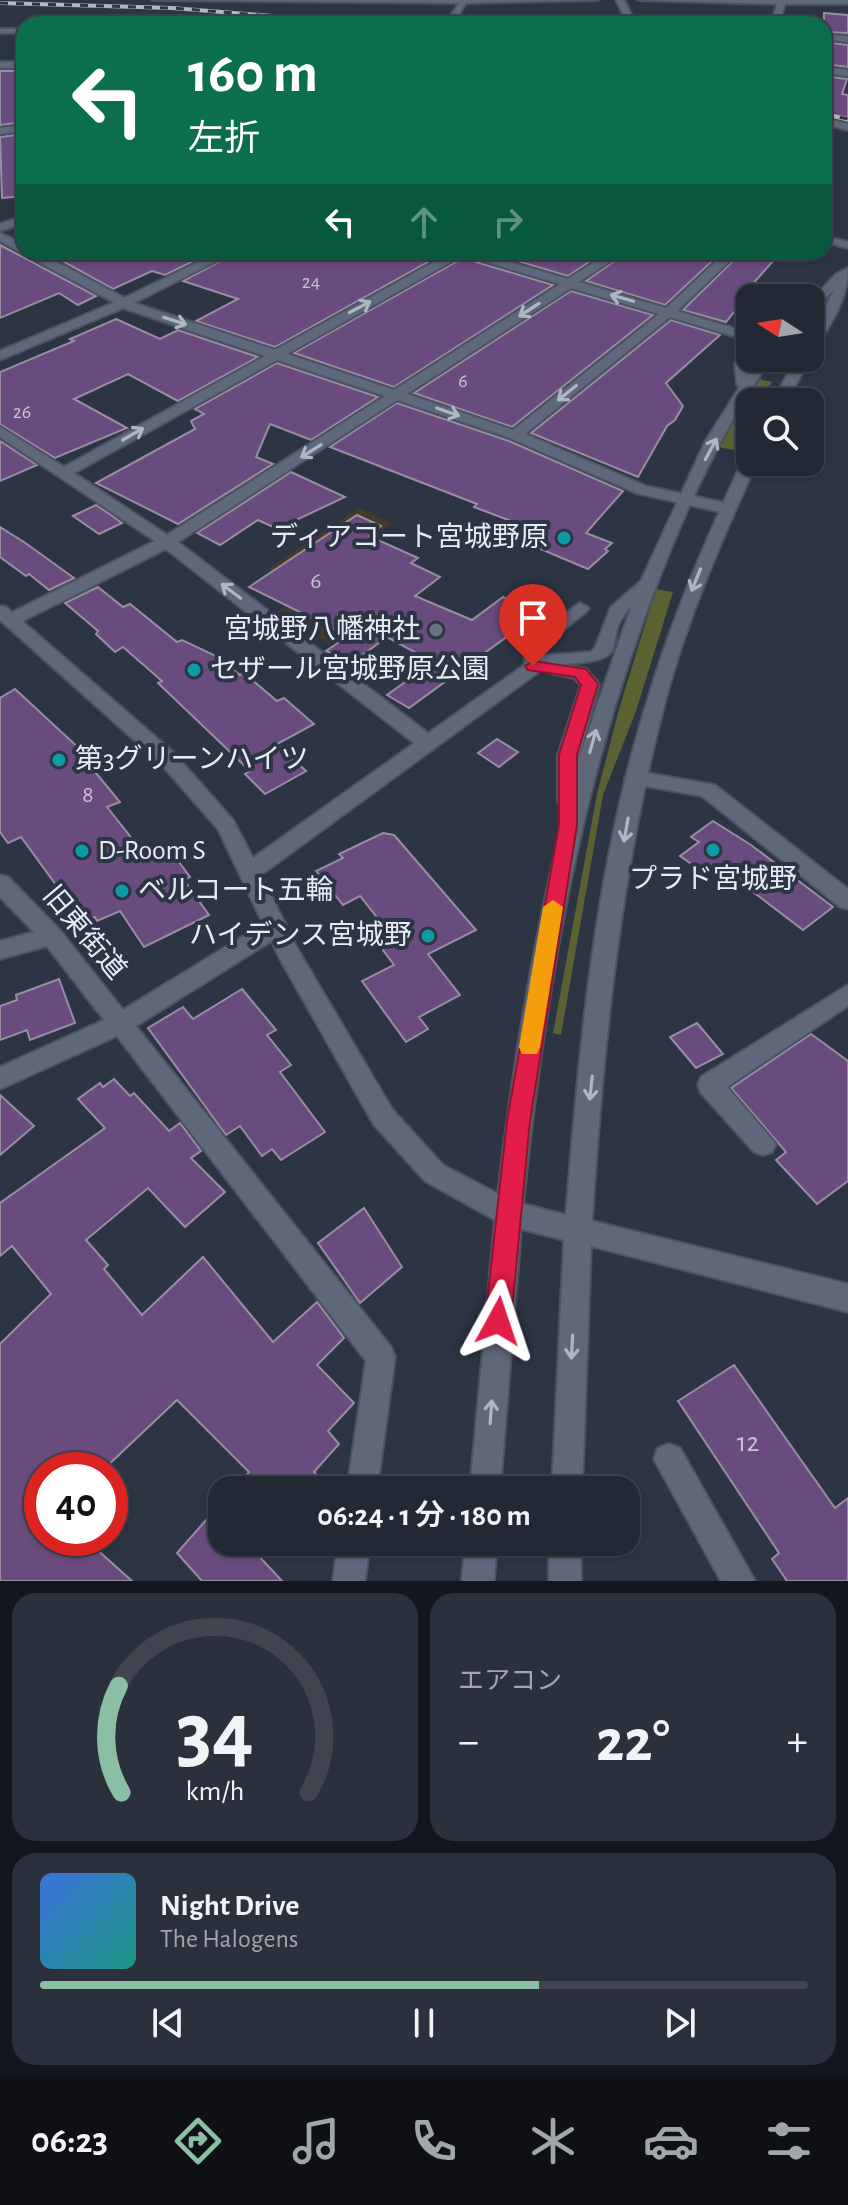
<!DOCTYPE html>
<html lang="ja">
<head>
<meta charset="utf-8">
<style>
	body { margin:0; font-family:"Alegreya Sans","Noto Sans JP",sans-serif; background:#2a303c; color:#f1f3f6; height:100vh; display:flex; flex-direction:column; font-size:30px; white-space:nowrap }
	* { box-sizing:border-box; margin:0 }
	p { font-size:26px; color:#a2a6ac }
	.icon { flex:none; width:44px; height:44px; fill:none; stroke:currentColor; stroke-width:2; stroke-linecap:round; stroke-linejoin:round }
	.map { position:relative; height:1581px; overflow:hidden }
	.details { display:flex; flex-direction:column; gap:12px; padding:12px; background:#13161d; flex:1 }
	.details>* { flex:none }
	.guide { position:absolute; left:16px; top:16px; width:816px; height:244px; border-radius:24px; box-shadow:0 2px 6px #0004,0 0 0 2px #3f444f; background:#0b6e4f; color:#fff; overflow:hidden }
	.needle { width:52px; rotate:282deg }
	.buttons { position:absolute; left:736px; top:284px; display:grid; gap:16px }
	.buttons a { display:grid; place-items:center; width:88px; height:88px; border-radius:16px; background:#222834; box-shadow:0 2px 6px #0004,0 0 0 2px #3f444f; font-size:40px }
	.speed { position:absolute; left:24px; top:1452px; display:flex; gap:16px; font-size:40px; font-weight:700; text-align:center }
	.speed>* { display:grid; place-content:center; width:104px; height:104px; border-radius:50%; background:#222834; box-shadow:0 2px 6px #0004,0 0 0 2px #3f444f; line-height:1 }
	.speed .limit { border:12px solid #d22; background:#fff; color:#111 }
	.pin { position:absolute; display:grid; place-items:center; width:68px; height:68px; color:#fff; margin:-82px -34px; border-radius:50% 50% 50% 0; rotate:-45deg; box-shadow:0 0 8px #0007 }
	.pin .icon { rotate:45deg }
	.me { position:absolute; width:88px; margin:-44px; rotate:5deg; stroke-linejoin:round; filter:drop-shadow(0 0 6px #0008) }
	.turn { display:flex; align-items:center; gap:28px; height:168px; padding:0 40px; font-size:36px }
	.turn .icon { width:104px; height:104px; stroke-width:2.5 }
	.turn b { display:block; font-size:56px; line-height:68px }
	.lanes { display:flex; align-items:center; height:76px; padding:0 40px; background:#0003; justify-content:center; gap:40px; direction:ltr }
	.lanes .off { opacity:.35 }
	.big { font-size:60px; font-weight:600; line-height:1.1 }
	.details .widget { flex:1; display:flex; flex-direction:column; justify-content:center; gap:12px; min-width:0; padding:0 28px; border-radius:24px; background:#2a303c }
	.details .dial { align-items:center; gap:0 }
	.dial svg { height:208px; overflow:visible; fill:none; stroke:#3f444f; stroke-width:7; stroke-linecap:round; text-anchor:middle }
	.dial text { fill:#f1f3f6; stroke:none }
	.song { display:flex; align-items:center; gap:24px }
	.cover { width:96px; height:96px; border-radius:12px; background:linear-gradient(135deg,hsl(220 70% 55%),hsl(170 70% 35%)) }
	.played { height:8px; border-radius:4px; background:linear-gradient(90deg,#8abfa5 65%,#3f444f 65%) }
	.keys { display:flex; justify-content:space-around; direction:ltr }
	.heat { display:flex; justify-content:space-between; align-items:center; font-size:44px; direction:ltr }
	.details .tiles { flex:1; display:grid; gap:12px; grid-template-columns:1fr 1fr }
	.widget:last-child { grid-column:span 2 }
	.trip { position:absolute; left:208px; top:1476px; width:432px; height:80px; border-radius:24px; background:#222834; box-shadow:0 2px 6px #0004,0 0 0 2px #3f444f; font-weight:600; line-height:80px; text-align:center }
	.dock { display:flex; height:128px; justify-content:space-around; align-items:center; background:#0e1015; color:#a2a6ac }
	.dock .icon { width:56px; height:56px }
	.dock .selected { color:#8abfa5 }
	.dock b { font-size:36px; color:#f1f3f6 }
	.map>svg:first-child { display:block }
</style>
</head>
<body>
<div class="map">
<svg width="848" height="1581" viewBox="0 0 848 1581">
	<rect width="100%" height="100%" fill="#2d3545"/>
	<path fill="#453b2b" d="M359,508L392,523L355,548L412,587L330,644L277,613L307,589L268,569Z"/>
	<g fill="#596230">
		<path d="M759,379L772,382L760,402H750V420L733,450L719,447Z"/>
		<path d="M656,589L673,592L636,711L603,795L561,1035L553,1033L597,794L619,709Z"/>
	</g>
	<g fill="#6a4b7d" stroke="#998da0" stroke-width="2">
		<path d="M824,13L848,15V33L824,32Z"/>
		<path d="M824,42L848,45V67L824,64Z"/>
		<path d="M0,71H24V122L0,125Z"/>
		<path d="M824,76L847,79L842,94L848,95V121L824,115Z"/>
		<path d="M24,134V196L2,198L0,137Z"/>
		<path d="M0,245L96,296L78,305L59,293L0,318Z"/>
		<path d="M82,252H212L165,275L152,271L113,289L64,262Z"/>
		<path d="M237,252H446L275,347L196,321L238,299L183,281Z"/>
		<path d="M487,252H604L568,276Z"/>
		<path d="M627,252H722L665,305L586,281Z"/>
		<path d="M742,252H781L742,296L746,297L726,322L683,310Z"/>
		<path d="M463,258L553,285L394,387L294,353Z"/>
		<path d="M571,291L653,315L512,427L414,393Z"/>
		<path d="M116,319L160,339L178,330L258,357L178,401L128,374L74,399L127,428L55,458L0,424V372L74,341L70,339Z"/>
		<path d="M671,320L720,335L666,383L683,406L675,420L667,426L638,477L531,433Z"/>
		<path d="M277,363L378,397L311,440L270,424L256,457L273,464L178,524L96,483L195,429L191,421L204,414L195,409Z"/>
		<path d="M397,403L509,441L623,491L586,533L612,543L605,549L608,551L588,569L538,548L542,544L515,533L524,526L474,507L477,504L330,447Z"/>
		<path d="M0,441L37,465L0,481Z"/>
		<path d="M291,472L345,497L277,529L258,520L220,545L197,533Z"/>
		<path d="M96,505L108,513L122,523L99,534L73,516Z"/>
		<path d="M357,515L381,526L369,536L418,558L411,563L440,577L415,596L472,620L503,597L538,614L409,708L387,695L433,662L387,637L350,664L326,651L348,636L249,587Z"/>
		<path d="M0,527L24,542L74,578L49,590L29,574L26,576L0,557Z"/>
		<path d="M98,587L123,607L130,604L177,642L182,640L216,656L240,675L244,673L277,701L284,698L314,724L277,744L306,771L265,794L245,774L250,771L158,683L162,681L123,647L115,652L96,634L98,631L65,603Z"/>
		<path d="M15,689L96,764L91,767L120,802L107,807L149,860L170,850L190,877L184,880L209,915L144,947L120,911L97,921L95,917L83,922L21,837L8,843L0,832V698Z"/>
		<path d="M497,739L518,752L499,767L478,753Z"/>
		<path d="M713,821L751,845L833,907L803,930L718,865L707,875L680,856L699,842L691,837Z"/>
		<path d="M383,833L394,835L476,930L428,954L460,995L419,1017L428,1029L406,1042L362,981L394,965L380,946L394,939L360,896L343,905L316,871L343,858L339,854Z"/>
		<path d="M59,979L75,1023L30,1040L27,1030L0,1040V1006L17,1000L16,995Z"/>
		<path d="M242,989L276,1030L267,1035L291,1065L280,1072L325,1132L281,1160L272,1149L262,1156L240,1126L226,1135L148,1028L183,1007L193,1019Z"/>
		<path d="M697,1023L723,1054L696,1068L670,1037Z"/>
		<path d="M811,1034L848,1061V1181L817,1204L776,1160L786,1152L731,1088Z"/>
		<path d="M114,1079L130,1096L134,1093L169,1131L180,1123L201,1151L191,1158L225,1192L185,1227L148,1188L86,1240L108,1265L104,1269L142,1315L203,1257L273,1342L317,1302L344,1338L317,1365L354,1403L328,1431L339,1444L314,1472L331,1490H233L249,1472L177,1400L103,1470H42V1538H84L132,1581H0V1344L51,1294L12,1246L0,1256V1203L105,1128L78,1099L100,1083L103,1087Z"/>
		<path d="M0,1095L34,1126L0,1155Z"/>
		<path d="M364,1208L402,1267L360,1303L318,1243Z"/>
		<path d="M734,1365L835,1508L848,1498V1581H787L772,1559L779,1553L678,1401Z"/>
		<path d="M222,1502V1542H266L256,1553L282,1581H202L177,1553Z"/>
	</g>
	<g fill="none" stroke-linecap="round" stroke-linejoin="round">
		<defs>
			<g id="minor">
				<path d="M152,0H598L466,3L453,24H445L459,3Z"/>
				<path d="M616,0H624L634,20L664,24H628Z"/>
				<path d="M638,0H848V4H785L779,24H771L777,4Z"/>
				<path d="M824,35L848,36V42L824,39Z"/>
				<rect x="0" y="62" width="24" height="6"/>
				<path d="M824,118L848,124V130L824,124Z"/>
				<path d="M24,125V131L0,134V128Z"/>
				<path d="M24,216V223L0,231V224Z"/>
				<path d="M0,233L24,244V252H38L48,258L63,252H79L57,262L134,303L275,350L452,252H476L568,279L610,252H624L579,282L666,308L726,252H739L677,311L750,333V341L670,317L525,434L646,486L725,503L733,508L725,513L636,493L510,438L397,400L178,542L433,737L436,742L426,749L419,747L166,549L17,624H5L2,620L5,616L155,541L0,437V427L64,467L265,356L126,309L0,241ZM463,255L560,284L394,390L287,354ZM571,288L659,314L513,430L407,394ZM277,360L385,396L167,535L74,473Z"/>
				<path d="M824,236L848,242V248L824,242Z"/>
				<path d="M750,343L751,385L744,389L737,385L735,364L745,344Z"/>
				<path d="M580,603L589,608L586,612L542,647L539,670H527L524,666L527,641Z"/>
				<path d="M635,771L715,785L848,889V909L840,907L702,796L628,783L625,778Z"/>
				<path d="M0,875L8,877L60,930L123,1010L268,921L276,918L284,921L287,927L284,933L136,1026L391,1347L395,1357L377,1490H347L366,1361L117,1036L0,1089V1067L104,1020L47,946L0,959V941L34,932L0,897Z"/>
				<path d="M848,985V1006L727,1087L776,1144L772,1152L763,1155L754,1152L701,1093L698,1085L701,1077Z"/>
				<path d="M338,1542H370L365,1581H333Z"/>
			</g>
			<g id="tertiary">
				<path d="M415,22H422L423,24H411Z"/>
				<rect x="0" y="29" width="24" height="4"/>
				<path d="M824,67L848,70V76L824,73Z"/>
				<path d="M219,252H234L128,306L0,360V351L120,300Z"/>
				<path d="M848,268C848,300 831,323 815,349L810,350V336L834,290L810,313V302L836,274Z"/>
				<path d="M758,358H772C724,426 689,501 659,579C580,780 545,990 523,1204L566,1215C580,1043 595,867 647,702C672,618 706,539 743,460L750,456V462H757C721,542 686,621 664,706C620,875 603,1047 592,1221L848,1284V1312L591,1246L582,1490H552L564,1240L521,1229L500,1490H470L495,1220L425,1181L374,1125L280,959L218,829L160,763L0,620V606L6,607L174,753L233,820L253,858L537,656L591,652L595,648L611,607L641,581L705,442ZM631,607L578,761L599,684L586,669L565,664C641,660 597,640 631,607ZM544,668L547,672L574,678L581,685L558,755V802L566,809C534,935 513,1064 498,1194L443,1165L392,1109L297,948L261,875Z"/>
				<path d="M796,358H810L787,402H773Z"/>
				<path d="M669,1444L680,1448L755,1581H721L654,1459L658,1448Z"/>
				<path d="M465,1542H497L494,1581H462Z"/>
				<rect x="549" y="1542" width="32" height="39"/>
			</g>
		</defs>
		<use href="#minor" stroke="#4b5260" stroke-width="4"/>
		<use href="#tertiary" stroke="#4b5260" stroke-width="4"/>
		<use href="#minor" fill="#5f687a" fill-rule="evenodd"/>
		<use href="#tertiary" fill="#5f687a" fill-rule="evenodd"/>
		<defs>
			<g id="rail">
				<path d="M0,3L172,8L370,24"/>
				<path d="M824,114L848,119"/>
			</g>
		</defs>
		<use href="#rail" stroke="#b1b7c4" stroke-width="4"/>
		<use href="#rail" stroke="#2d3545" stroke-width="3" stroke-dasharray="8" stroke-linecap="butt"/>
	</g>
	<defs><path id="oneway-shaft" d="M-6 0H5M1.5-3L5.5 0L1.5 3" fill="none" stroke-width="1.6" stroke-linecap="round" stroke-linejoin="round" transform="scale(2)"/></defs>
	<g stroke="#b0b7c4">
		<use href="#oneway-shaft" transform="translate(622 298) rotate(-164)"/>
		<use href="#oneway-shaft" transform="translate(360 307) rotate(-28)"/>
		<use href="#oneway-shaft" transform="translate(529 310) rotate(147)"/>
		<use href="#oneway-shaft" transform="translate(175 321) rotate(18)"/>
		<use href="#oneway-shaft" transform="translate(567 393) rotate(141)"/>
		<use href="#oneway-shaft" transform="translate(448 412) rotate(19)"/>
		<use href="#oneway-shaft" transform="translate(133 434) rotate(-30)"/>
		<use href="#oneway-shaft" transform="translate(711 449) rotate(-62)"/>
		<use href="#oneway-shaft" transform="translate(311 451) rotate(148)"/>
		<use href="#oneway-shaft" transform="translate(696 580) rotate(112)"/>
		<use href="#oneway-shaft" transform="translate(231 591) rotate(-143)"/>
		<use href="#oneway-shaft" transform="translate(593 741) rotate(-74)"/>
		<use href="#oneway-shaft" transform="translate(626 830) rotate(100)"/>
		<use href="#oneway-shaft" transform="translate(591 1088) rotate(96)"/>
		<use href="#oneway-shaft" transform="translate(572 1347) rotate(93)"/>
		<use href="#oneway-shaft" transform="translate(491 1412) rotate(-86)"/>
	</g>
	<path fill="#e11d48" stroke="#92132f" stroke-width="2" d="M533,661L586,669L598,684L577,755V825L530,1121L511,1321L507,1330L498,1334L489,1330L485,1321L507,1121L559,825V755L581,685L575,677L528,670L525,666Z"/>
	<path fill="#f59e0b" d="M553,900L563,907L540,1047L537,1054H522L519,1047L543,907Z"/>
	<g fill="#0f9aa8" stroke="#2d3545" stroke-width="3">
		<circle cx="564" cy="538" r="8"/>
		<circle cx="194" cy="670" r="8"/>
		<circle cx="59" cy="760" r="8"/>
		<circle cx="713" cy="850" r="8"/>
		<circle cx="82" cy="851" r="8"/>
		<circle cx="122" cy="891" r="8"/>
		<circle cx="428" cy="936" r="8"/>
	</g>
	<circle fill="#6b7280" stroke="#2d3545" stroke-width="3" cx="436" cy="630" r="8"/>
	<g text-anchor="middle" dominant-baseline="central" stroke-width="8" stroke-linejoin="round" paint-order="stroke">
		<g font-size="20" fill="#c7c3d8">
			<text x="311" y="282">24</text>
			<text x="463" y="381">6</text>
			<text x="22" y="412">26</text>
		</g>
		<g font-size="24" fill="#c7c3d8">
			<text x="316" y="581">6</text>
			<text x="88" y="795">8</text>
		</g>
		<g font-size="28" fill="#e6ebf6" stroke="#2d3545" text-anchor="start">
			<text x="548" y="538" text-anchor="end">ディアコート宮城野原</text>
			<text x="420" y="630" text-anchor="end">宮城野八幡神社</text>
			<text x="210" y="670">セザール宮城野原公園</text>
			<text x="75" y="760">第3グリーンハイツ</text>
			<text x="98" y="851">D-Room S</text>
			<text x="713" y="880" text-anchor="middle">プラド宮城野</text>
			<text x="138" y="891">ベルコート五輪</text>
			<text x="412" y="936" text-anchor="end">ハイデンス宮城野</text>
		</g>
		<g font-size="28" fill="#e6ebf6" stroke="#2d3545">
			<text transform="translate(84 933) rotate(50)">旧東街道</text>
		</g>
		<g font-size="28" fill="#c7c3d8">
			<text x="748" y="1443">12</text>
		</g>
	</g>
</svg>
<div class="buttons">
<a><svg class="needle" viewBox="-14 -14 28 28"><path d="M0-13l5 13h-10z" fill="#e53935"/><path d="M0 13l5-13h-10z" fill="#a2a6ac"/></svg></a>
<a><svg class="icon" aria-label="search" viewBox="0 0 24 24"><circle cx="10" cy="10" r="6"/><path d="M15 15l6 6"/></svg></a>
</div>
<div class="speed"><div class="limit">40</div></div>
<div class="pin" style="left:533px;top:666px;background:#d93025"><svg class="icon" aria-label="arrive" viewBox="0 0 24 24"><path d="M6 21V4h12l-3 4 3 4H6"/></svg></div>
<svg class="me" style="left:498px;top:1321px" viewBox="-20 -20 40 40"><path d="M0-17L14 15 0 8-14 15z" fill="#e11d48" stroke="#fff" stroke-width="4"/></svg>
<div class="trip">06:24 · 1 分 · 180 m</div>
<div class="guide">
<div class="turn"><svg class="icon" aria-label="left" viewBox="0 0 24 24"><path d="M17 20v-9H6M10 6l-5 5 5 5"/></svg><div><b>160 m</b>左折</div></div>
<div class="lanes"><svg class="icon" aria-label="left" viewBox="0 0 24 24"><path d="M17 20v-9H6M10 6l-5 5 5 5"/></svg><svg class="icon off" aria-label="ahead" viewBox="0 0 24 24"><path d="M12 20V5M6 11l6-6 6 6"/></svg><svg class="icon off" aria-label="right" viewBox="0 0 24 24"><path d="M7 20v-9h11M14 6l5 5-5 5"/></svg></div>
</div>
</div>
<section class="details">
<div class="tiles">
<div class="widget dial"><svg viewBox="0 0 100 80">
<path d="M14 69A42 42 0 1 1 86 69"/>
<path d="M14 69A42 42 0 0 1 13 28" stroke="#8abfa5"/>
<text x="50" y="56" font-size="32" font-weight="700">34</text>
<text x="50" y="72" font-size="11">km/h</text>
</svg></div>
<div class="widget"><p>エアコン</p>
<div class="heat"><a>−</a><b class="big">22°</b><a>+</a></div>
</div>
<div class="widget">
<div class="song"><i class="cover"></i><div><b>Night Drive</b><p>The Halogens</p></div></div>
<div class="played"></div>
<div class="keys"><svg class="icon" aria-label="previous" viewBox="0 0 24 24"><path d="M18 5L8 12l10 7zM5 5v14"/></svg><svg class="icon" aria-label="pause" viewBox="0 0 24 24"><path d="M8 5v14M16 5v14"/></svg><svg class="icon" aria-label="next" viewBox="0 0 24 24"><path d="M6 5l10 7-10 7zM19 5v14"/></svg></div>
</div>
</div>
</section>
<nav class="dock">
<b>06:23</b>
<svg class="icon selected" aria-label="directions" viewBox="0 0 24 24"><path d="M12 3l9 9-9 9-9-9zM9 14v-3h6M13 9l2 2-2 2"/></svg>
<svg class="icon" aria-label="music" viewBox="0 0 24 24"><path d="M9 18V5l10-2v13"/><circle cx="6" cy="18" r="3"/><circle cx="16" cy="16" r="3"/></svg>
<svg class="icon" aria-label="phone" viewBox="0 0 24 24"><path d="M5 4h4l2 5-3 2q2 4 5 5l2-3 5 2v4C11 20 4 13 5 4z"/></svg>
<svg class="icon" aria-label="climate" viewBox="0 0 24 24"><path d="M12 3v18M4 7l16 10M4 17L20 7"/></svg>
<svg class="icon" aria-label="car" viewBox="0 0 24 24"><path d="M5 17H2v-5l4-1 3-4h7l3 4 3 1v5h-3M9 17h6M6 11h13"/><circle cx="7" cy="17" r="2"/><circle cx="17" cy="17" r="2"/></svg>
<svg class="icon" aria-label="filters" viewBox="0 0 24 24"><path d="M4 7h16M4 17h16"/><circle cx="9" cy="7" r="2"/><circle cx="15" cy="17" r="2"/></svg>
</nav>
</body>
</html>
